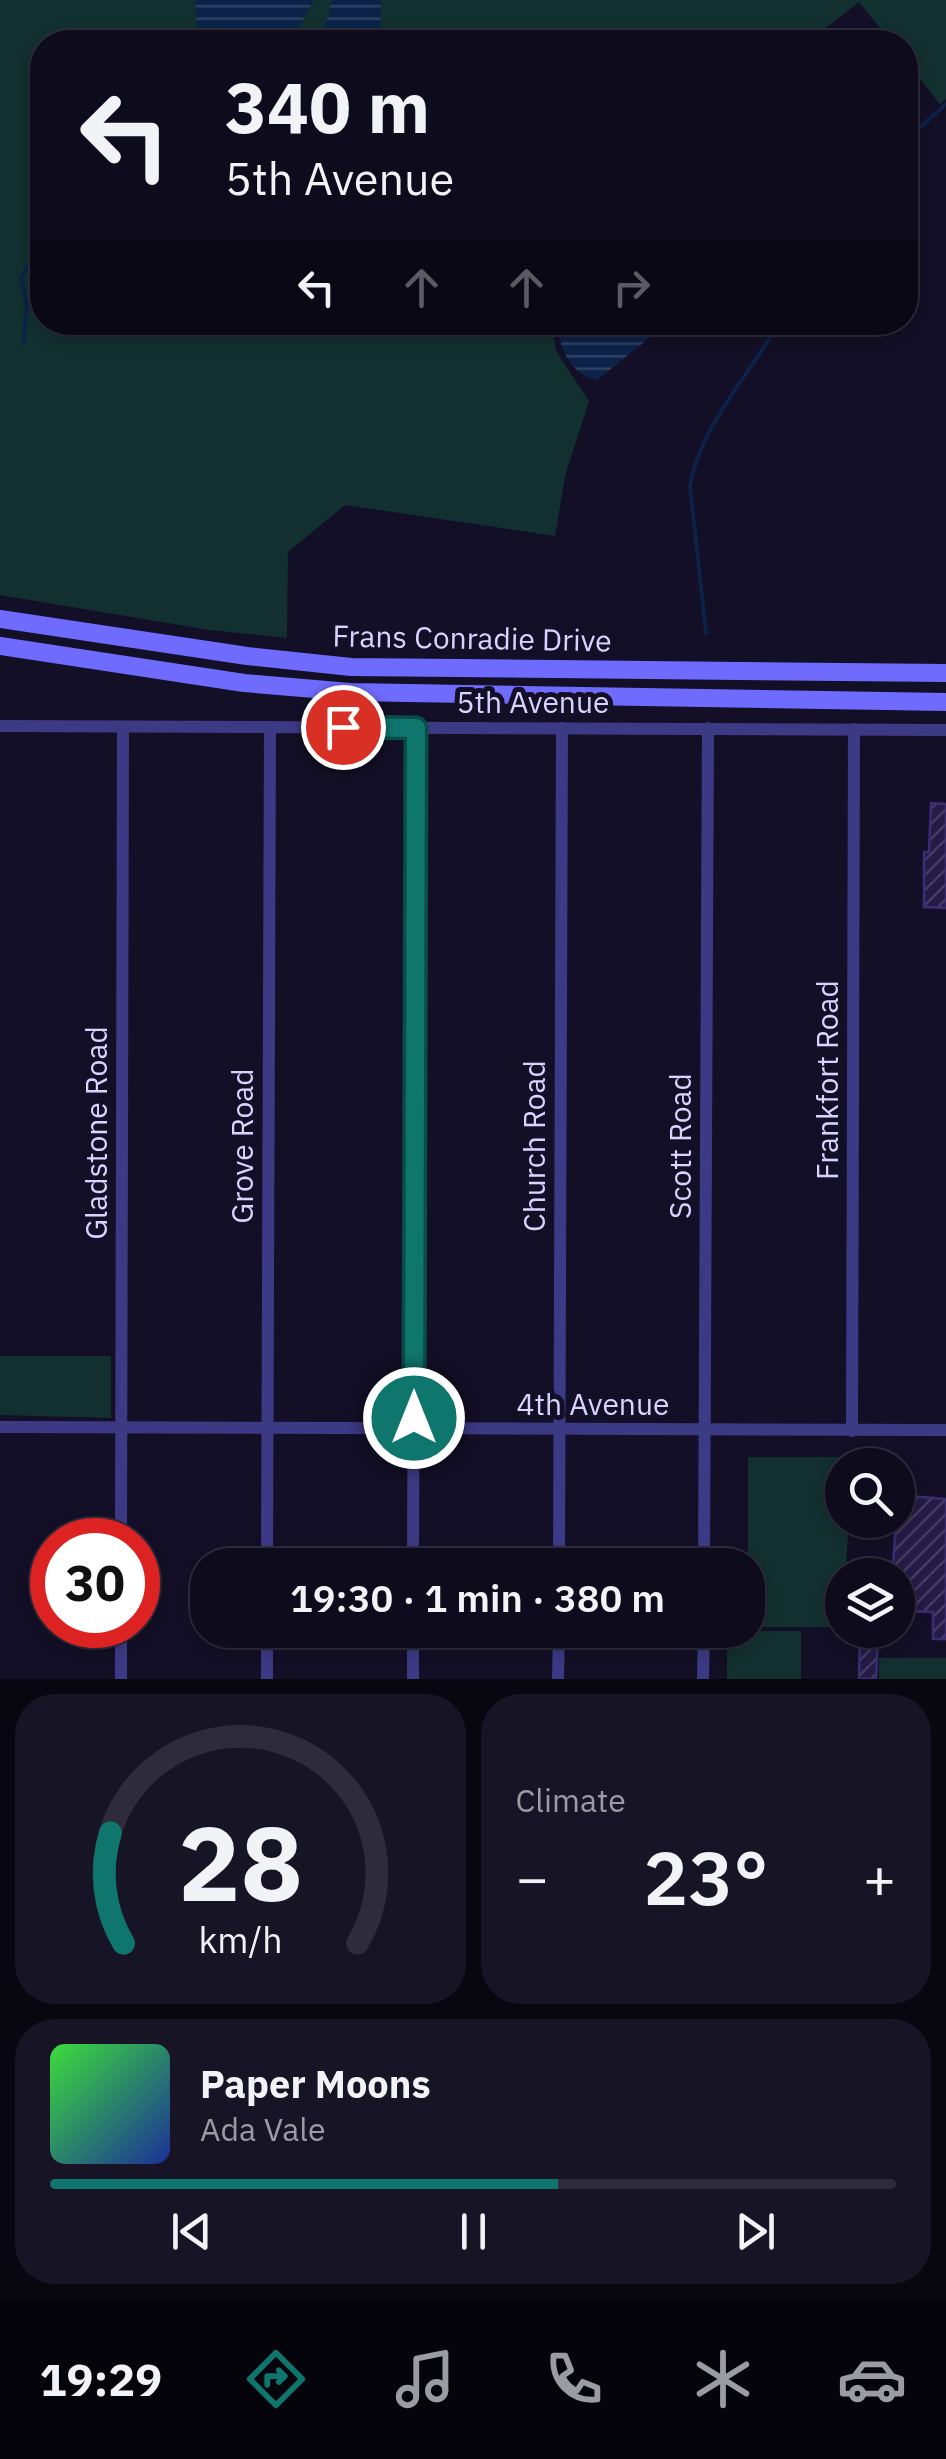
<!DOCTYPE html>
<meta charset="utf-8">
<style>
:root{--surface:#0e0b1c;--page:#171425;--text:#f1f3f6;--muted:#9b9ba3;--line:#2e2b3b;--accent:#0f766e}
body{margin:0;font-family:"IBM Plex Sans",sans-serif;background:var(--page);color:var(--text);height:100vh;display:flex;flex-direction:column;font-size:38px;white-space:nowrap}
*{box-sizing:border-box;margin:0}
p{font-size:32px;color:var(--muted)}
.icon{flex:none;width:55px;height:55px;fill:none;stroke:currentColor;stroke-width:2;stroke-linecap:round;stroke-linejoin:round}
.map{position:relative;height:1679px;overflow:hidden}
.details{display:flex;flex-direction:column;gap:15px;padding:15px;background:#08060f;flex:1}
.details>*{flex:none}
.top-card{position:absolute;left:30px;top:30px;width:888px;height:305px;border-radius:40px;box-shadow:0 5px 15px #0003,0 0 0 2px var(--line);background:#0e0b1c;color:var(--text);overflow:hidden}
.controls{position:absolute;left:825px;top:1448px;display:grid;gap:20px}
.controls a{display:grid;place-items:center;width:90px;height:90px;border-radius:50%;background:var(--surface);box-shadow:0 5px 15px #0003,0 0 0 2px var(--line);font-size:50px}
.speed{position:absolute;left:30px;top:1518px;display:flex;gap:20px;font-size:50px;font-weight:700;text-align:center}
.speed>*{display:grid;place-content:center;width:130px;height:130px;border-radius:50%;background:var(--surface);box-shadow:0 5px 15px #0003,0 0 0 2px var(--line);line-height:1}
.speed .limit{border:15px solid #d22;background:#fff;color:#111}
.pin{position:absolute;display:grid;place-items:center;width:85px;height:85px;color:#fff;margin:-42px;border:5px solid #fff;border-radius:50%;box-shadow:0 2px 10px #0007}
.me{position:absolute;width:110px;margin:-55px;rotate:0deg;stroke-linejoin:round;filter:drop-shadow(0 0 8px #0008)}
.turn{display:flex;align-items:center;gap:35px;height:210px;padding:0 30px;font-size:45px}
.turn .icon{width:130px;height:130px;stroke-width:2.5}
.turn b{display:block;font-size:70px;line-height:85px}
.lanes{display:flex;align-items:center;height:95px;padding:0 30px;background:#0003;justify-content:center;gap:50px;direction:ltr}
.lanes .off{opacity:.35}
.big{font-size:75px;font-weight:600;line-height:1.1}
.details .widget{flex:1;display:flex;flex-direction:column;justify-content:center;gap:15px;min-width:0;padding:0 35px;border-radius:40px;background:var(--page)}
.details .dial{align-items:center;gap:0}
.dial svg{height:260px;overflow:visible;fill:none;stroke:var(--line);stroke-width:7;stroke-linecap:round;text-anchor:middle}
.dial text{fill:var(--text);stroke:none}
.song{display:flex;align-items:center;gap:30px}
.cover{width:120px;height:120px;border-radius:15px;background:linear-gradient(135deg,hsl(120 70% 55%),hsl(230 70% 35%))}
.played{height:10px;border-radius:5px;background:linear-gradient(90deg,var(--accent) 60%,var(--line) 60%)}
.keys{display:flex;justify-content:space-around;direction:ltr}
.heat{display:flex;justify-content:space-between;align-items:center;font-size:55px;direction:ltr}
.details .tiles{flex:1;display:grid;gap:15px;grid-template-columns:1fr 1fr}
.widget:last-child{grid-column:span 2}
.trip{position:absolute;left:190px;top:1548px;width:575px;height:100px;border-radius:40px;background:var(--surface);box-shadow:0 5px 15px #0003,0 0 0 2px var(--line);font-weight:600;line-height:100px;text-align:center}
.dock{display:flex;height:160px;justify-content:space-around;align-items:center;background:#06040b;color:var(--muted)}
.dock .icon{width:70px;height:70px}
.dock .on{color:var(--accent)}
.dock b{font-size:45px;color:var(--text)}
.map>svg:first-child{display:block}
</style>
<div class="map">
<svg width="946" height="1679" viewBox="0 0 946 1679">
<defs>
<pattern id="water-rules" width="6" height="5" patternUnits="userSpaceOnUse" patternTransform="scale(2.5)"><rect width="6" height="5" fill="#0c2248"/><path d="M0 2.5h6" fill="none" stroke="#2f4163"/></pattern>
<pattern id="building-hatch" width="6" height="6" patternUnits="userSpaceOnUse" patternTransform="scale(2.5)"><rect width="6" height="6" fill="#241b47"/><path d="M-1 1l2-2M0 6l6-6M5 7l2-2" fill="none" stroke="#433b63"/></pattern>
</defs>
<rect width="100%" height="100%" fill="#130f26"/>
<g fill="#12302f">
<polygon points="0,0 946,0 946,99 940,104 905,60 905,42 891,42 859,2 808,42 42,42 42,322 552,323 556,351 589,401 565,476 555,536 345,505 288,552 287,638 210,630 0,595"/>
<polygon points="0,1356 111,1356 111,1418 0,1415"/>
<polygon points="748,1457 849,1457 849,1465 842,1465 842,1520 849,1520 842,1627 748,1627"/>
<rect x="727" y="1631" width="74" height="48"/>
<rect x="879" y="1658" width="67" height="21"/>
</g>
<g fill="url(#water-rules)">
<polygon points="195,0 314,0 301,24 298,42 199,42"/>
<polygon points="332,0 381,0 381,42 321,42"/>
<path d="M559,322H668V323L597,380C572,377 556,345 559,322Z"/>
</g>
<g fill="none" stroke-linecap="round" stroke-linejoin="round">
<g stroke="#0c2248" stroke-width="4">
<polyline points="905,141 946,104"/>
<polyline points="23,344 27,307 21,278 42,243"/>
<path d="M706,633L690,486C700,426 750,375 779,322"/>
</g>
</g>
<g fill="url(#building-hatch)" stroke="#3b2d73" stroke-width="2.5">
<polygon points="931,803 946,804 946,908 924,907 924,852 929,852"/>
<polygon points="898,1495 946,1499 946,1639 933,1639 933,1612 898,1611 898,1575 860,1575 860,1565 893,1565"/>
<polygon points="860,1630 878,1634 876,1679 859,1679"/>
</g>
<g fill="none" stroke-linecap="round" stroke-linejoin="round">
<g stroke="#3d3a85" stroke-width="12">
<polyline points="0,726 946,730"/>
<polyline points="0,1427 946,1430"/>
<polyline points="852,1431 854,729"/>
<polyline points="121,1540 123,727"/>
<polyline points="267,1565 270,727"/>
<polyline points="413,1565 416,728"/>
<polyline points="559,1565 562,728"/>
<polyline points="704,1565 708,728"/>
<polyline points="121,1679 121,1625"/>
<polyline points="267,1679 267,1630"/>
<polyline points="413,1679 413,1630"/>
<polyline points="558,1679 559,1630"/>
<polyline points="703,1679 704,1630"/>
</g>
<g stroke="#6f6bff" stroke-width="18">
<polyline points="0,619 247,656 351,667 946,673"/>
<polyline points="0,646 244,683 350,692 946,702"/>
</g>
</g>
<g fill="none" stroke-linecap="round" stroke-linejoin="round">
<defs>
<polyline id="route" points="343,727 416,728 414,1418"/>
</defs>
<use href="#route" stroke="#0a4d48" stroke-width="25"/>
<use href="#route" stroke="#0f766e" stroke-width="18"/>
</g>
<g text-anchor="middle" stroke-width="10" stroke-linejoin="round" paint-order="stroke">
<g font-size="30" fill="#d9d4ff" stroke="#130f26">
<text transform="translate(472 639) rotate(1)" y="10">Frans Conradie Drive</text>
<text x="533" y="713">5th Avenue</text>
<text transform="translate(828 1080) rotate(-90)" y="10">Frankfort Road</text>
<text transform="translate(97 1133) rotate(-90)" y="10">Gladstone Road</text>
<text transform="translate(243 1146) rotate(-90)" y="10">Grove Road</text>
<text transform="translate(535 1146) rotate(-90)" y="10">Church Road</text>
<text transform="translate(681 1146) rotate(-90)" y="10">Scott Road</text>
<text x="593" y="1415">4th Avenue</text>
</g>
</g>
</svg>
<div class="controls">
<a><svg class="icon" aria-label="search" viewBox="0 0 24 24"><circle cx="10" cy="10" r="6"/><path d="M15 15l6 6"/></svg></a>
<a><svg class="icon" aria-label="layers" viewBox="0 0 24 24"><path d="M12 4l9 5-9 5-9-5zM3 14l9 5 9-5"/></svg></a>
</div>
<div class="speed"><div class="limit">30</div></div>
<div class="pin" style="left:343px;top:727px;background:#d93025"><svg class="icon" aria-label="arrive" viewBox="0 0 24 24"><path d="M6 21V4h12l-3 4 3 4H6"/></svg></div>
<svg class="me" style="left:414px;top:1418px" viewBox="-20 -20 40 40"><circle r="17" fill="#0f766e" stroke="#fff" stroke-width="3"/><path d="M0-11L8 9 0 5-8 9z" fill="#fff"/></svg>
<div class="trip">19:30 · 1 min · 380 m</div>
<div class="top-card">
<div class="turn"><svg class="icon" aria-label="left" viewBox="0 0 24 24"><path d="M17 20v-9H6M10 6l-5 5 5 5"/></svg><div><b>340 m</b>5th Avenue</div></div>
<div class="lanes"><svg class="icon" aria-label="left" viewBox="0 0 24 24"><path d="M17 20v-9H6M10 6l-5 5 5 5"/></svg><svg class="icon off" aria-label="ahead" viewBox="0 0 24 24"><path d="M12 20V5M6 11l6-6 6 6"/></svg><svg class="icon off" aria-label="ahead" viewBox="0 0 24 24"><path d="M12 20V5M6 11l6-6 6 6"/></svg><svg class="icon off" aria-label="right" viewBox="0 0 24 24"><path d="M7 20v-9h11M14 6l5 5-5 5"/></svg></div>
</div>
</div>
<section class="details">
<div class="tiles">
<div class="widget dial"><svg viewBox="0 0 100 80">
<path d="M14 69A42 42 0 1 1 86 69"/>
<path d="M14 69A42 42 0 0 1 10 35" stroke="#0f766e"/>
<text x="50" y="56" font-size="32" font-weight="700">28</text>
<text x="50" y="72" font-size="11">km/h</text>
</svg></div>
<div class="widget"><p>Climate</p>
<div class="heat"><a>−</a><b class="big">23°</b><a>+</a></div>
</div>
<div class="widget">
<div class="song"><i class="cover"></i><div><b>Paper Moons</b><p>Ada Vale</p></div></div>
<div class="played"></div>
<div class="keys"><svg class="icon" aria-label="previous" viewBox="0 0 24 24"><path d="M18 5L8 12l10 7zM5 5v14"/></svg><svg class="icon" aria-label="pause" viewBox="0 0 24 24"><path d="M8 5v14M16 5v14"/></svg><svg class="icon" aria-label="next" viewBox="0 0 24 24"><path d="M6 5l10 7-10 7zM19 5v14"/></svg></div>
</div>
</div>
</section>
<nav class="dock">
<b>19:29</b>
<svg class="icon on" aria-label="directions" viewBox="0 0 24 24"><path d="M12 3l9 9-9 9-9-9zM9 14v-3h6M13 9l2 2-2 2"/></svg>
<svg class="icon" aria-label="music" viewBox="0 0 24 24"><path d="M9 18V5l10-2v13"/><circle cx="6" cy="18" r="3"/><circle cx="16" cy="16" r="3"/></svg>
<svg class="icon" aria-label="phone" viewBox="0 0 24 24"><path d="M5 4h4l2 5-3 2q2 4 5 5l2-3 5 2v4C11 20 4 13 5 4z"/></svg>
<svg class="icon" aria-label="climate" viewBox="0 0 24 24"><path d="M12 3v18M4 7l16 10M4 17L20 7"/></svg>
<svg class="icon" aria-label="car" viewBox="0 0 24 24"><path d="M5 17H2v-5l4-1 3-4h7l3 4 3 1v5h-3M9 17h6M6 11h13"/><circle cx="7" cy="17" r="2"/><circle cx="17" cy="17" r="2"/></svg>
</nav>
